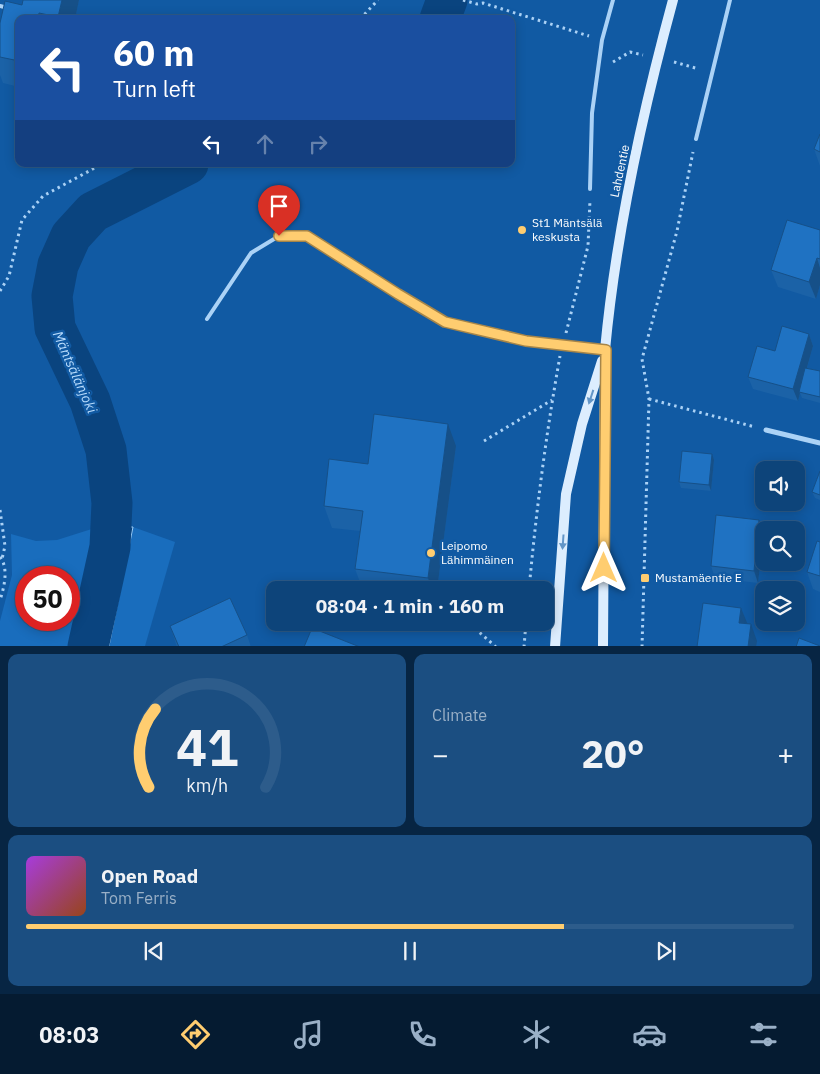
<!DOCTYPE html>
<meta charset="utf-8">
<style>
:root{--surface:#0d447a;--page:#1b4e81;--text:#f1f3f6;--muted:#9ab0c7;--line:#2d5c8b;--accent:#ffcd70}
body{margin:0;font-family:"IBM Plex Sans",sans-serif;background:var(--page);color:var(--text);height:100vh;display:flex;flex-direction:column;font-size:19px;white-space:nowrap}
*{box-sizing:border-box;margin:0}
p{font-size:16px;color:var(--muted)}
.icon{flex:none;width:28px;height:28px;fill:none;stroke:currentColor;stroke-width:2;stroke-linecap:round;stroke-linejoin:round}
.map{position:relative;height:646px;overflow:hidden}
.details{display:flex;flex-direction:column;gap:8px;padding:8px;background:#072543;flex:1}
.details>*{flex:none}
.banner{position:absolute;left:15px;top:15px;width:500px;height:152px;border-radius:10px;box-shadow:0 2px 12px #0003,0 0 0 1px var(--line);background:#1a4fa0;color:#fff;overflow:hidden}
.controls{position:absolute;left:755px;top:461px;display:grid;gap:10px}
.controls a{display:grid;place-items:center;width:50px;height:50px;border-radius:10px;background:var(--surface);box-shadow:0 2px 12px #0003,0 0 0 1px var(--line);font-size:25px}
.speed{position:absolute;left:15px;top:566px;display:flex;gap:10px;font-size:25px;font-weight:700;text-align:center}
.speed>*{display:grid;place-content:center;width:65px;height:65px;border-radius:50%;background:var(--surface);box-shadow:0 2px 12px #0003,0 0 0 1px var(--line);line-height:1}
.speed .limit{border:8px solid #d22;background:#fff;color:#111}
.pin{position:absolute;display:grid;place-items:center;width:42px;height:42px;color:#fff;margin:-51px -21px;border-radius:50% 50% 50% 0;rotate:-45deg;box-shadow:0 0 5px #0007}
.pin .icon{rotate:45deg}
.me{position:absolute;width:55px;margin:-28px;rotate:0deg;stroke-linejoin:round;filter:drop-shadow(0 0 4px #0008)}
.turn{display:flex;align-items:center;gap:18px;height:105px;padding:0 15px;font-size:22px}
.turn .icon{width:65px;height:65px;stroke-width:2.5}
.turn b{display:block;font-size:35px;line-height:42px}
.lanes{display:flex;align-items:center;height:48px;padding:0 15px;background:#0003;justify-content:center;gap:25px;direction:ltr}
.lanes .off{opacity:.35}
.big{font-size:38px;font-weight:700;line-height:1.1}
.details .widget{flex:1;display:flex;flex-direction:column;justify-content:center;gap:8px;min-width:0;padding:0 18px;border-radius:10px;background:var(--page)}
.details .dial{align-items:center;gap:0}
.dial svg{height:130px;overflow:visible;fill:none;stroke:var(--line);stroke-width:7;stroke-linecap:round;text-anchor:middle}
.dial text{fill:var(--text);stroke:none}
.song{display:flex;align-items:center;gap:15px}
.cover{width:60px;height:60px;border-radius:8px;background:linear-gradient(135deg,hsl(280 70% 55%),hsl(20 70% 35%))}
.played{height:5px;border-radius:2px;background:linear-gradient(90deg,var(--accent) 70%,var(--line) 70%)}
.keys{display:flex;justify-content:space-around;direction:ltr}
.heat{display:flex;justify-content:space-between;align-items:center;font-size:28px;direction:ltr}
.details .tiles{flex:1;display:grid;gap:8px;grid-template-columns:1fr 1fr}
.widget:last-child{grid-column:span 2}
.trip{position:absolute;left:266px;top:581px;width:288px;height:50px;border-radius:10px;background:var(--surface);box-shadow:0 2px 12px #0003,0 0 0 1px var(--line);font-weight:700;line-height:50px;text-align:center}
.tabs{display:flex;height:80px;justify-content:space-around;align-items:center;background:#051b31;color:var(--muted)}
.tabs .icon{width:35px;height:35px}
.tabs .selected{color:var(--accent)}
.tabs b{font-size:22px;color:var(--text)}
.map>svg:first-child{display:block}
</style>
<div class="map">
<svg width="820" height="647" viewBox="0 0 820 647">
<rect width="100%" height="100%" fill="#115aa3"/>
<g fill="#196dbd" fill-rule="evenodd">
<path d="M98,527L99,568L87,621L77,646L0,647V621L12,575L11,534L36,541L57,540ZM26,578H69V620H26Z"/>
<polygon points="133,527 175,542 145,646 109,646"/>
</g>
<polygon fill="#0a447f" stroke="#9dcef9" points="98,527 133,527 109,646 77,646 87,621 99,568"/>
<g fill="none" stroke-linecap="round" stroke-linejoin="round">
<g stroke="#0a447f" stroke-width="41">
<polyline points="440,19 447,0"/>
<polyline points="88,647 110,547 112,503 106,450 90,401 55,328 52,296 58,265 71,236 93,212 188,164"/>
</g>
<g stroke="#abd2f6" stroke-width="3" stroke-dasharray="2.5 4" stroke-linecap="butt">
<polyline points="463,0 477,4 483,3 589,36"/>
<polyline points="360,19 378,0"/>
<polyline points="613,62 630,52 643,55"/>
<polyline points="674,62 699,69"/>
<polyline points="0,291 9,276 22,220 43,196 102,164"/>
<polyline points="566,333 588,246 590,200"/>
<polyline points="649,399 755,427"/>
<polyline points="484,441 552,400"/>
<polyline points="0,510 5,546 2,559"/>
<path d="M0,557C9,568 4,588 0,600"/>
<path d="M529,590C536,512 546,434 560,356"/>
<polyline points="470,624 496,647"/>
<polyline points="524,647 526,622"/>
<polyline points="642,647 649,399 642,359 677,231 693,152"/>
</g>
<g stroke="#abd2f6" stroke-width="4">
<polyline points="0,6 8,8"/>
<polyline points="696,139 730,0"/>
<polyline points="590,189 592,113 602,40 613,0"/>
<polyline points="207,319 251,253 279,236 307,236 398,294 445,322 526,341 603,350"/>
</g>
<polyline stroke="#abd2f6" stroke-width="5" points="766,430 820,443"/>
<g stroke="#dcedfe" stroke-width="10">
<polyline points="555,647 566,494 582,424 602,361"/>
<path d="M603,647L605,350C616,232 642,114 673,0"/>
</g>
</g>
<g fill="#1b62a7">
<polygon points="79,0 75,19 19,19 19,87 3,83 0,75 0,23 22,5"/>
<polygon points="820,134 820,166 814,149"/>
<polygon points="820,230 820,285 816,299 778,287 771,270"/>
<polygon points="809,334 813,346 807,368 820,371 820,403 802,398 800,393 798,401 753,389 748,377 775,351"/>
<polygon points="456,446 437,590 363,590 355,569 360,531 332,528 324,506 368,464"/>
<polygon points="714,460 711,491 681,488 679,482"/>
<polygon points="820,471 820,500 815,498 812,492"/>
<polygon points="759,520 764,532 758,583 715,578 711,566"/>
<polygon points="820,542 820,592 813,589 807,572"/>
<polygon points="170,626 247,635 251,647 177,647"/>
</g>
<g fill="#165088">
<polygon points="62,0 79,0 75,19 58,19 58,17"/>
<polygon points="817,258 820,268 820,285 816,299 809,282"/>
<polygon points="809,334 813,346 800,392 799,392 800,393 798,401 793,389"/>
<polygon points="448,424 456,446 437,590 432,590 428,578"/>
<polygon points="712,454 714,460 711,491 709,485"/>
<polygon points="759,520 764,532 758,583 754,571"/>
<polygon points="741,608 748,625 739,623"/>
<polygon points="751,624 757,641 756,647 748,647"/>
</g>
<g fill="#1f72c2" stroke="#165088">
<polygon points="23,0 62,0 58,17 39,13 38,19 19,19 19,61 0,57 0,23 5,1 22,5"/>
<polygon points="820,134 820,152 814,149"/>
<polygon points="787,220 820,230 820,259 817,258 809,282 771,270"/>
<polygon points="782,326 809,334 793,389 748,377 757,346 775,351"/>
<polygon points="805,368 820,371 820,397 799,392"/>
<polygon points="374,414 448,424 428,578 355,569 363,511 324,506 329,459 368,464"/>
<polygon points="682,451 712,454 709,485 679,482"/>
<polygon points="820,471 820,495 812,492"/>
<polygon points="716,515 759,520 754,571 711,566"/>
<polygon points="817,541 820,542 820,576 807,572"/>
<polygon points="230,598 247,635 221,647 179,647 170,626"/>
<polygon points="703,603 741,608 739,623 751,624 748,647 697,647"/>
<polygon points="312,628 360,647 304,647"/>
<polygon points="799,638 820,646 820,647 796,647"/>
</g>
<defs><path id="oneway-solid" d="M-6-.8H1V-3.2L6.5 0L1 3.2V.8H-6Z" transform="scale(1.25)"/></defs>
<g fill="#6295c7">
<use href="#oneway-solid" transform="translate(591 397) rotate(108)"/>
<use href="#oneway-solid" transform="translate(563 542) rotate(94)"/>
</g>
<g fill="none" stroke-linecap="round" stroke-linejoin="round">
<defs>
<polyline id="route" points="279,236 307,236 398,294 445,322 526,341 606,350 604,568"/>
</defs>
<use href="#route" stroke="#a68549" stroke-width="12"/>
<use href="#route" stroke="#ffcd70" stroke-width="9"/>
</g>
<g fill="#ffcd70" stroke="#115aa3" stroke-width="2">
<circle cx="522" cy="230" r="5"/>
<circle cx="431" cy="553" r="5"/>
<rect x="640" y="573" width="10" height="10" rx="2.5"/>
</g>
<g text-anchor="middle" stroke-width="5" stroke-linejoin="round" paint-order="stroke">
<g font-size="12" fill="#fff" stroke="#115aa3">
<text transform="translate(620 171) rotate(-78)" y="4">Lahdentie</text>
</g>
<g font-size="12" fill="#fff" stroke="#115aa3" text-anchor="start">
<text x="532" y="227">St1 Mäntsälä<tspan x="532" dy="14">keskusta</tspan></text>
<text x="441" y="550">Leipomo<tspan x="441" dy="14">Lähimmäinen</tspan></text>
<text x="655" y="582">Mustamäentie E</text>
</g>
<g font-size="14" font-style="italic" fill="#b8dbfc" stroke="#115aa3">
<text transform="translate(75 372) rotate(66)" y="5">Mäntsälänjoki</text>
</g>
</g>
</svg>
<div class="controls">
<a><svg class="icon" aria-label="sound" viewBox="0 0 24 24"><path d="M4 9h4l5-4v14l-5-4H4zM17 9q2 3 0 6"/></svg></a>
<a><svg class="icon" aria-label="search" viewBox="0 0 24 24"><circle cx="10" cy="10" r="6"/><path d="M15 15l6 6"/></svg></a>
<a><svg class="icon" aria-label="layers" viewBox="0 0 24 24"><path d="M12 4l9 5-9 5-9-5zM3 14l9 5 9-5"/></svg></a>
</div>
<div class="speed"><div class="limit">50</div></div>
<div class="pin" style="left:279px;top:236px;background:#d93025"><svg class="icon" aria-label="arrive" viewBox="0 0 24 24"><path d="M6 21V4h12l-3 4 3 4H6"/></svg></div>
<svg class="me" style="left:604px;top:568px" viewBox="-20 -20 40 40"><path d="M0-17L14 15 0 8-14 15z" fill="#ffcd70" stroke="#fff" stroke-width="4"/></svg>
<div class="trip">08:04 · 1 min · 160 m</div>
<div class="banner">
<div class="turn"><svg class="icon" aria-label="left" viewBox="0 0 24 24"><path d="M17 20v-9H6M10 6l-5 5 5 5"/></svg><div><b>60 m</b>Turn left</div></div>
<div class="lanes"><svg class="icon" aria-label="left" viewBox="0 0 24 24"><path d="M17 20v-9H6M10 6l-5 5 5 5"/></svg><svg class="icon off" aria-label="ahead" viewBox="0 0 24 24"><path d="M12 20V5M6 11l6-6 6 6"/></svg><svg class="icon off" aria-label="right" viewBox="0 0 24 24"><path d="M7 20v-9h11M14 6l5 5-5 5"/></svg></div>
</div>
</div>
<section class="details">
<div class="tiles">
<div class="widget dial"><svg viewBox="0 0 100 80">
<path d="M14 69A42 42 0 1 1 86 69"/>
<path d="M14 69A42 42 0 0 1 18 21" stroke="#ffcd70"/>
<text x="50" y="56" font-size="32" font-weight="700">41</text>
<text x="50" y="72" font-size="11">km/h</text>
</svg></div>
<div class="widget"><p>Climate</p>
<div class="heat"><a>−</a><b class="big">20°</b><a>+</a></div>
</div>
<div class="widget">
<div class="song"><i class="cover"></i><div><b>Open Road</b><p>Tom Ferris</p></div></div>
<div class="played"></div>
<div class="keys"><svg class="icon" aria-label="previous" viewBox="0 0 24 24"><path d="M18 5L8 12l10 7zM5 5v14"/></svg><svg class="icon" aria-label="pause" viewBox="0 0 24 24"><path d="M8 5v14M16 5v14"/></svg><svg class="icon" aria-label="next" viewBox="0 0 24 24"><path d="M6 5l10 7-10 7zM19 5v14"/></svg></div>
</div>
</div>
</section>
<nav class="tabs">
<b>08:03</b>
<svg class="icon selected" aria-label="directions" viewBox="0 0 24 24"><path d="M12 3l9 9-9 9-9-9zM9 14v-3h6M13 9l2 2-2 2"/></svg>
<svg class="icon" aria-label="music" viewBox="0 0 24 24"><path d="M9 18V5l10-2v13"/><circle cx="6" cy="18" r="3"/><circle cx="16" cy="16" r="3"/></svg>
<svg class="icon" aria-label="phone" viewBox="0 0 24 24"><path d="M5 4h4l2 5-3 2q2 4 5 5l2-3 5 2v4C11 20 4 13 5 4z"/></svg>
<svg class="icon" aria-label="climate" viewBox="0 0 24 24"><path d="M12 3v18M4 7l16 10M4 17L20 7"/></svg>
<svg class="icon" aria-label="car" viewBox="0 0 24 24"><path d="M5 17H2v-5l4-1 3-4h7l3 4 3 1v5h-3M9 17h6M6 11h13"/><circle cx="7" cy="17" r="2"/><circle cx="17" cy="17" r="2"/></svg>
<svg class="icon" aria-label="filters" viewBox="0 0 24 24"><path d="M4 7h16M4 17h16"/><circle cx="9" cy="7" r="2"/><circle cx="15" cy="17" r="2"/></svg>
</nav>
